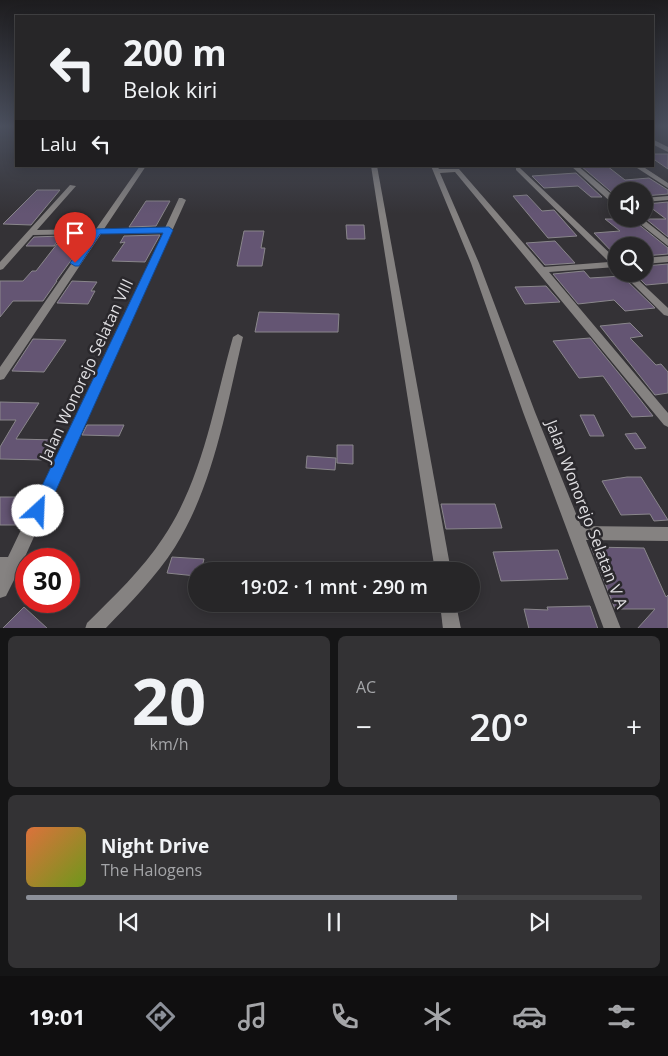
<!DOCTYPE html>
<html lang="id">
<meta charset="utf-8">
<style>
:root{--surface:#272628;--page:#333234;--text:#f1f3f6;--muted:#a4a5a8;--line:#434345;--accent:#8c9099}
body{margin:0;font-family:"Open Sans",sans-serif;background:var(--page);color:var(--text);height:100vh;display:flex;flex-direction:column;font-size:19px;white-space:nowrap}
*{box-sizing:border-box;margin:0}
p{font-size:16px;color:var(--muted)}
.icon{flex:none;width:28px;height:28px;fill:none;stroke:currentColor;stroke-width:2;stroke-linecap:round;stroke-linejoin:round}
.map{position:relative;height:628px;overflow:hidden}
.details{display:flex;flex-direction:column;gap:8px;padding:8px;background:#151516;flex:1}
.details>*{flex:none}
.hud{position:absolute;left:15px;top:15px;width:639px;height:152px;border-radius:0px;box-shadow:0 2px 12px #0003,0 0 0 1px var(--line);background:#272628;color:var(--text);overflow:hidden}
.buttons{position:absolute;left:608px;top:182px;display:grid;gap:10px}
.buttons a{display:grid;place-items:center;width:45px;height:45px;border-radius:50%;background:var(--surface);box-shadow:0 2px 12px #0003,0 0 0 1px var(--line);font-size:25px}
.speed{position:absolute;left:15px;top:548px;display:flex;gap:10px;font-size:25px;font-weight:700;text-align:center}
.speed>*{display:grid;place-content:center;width:65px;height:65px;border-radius:50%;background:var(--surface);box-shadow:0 2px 12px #0003,0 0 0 1px var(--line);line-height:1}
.speed .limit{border:8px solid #d22;background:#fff;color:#111}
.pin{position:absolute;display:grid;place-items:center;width:42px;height:42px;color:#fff;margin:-51px -21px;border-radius:50% 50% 50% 0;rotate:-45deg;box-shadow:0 0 5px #0007}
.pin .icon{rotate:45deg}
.me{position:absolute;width:55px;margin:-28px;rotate:25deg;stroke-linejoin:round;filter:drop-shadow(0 0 4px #0008)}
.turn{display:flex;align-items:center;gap:18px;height:105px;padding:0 25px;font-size:22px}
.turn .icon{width:65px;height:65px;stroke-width:2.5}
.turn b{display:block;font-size:35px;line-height:42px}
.then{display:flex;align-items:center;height:48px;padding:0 25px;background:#0003;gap:10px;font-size:19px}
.big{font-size:38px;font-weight:600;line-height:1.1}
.details .widget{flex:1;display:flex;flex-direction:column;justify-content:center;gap:8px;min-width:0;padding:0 18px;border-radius:8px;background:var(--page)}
.details .dial{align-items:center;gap:0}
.dial b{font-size:65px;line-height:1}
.song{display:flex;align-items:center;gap:15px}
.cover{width:60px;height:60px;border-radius:8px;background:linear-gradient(135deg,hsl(20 70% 55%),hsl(80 70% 35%))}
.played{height:5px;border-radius:2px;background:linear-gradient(90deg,var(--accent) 70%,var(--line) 70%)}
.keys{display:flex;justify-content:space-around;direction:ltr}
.heat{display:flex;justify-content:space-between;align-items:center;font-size:28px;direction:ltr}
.details .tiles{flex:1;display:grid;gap:8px;grid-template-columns:1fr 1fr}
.widget:last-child{grid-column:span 2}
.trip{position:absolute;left:188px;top:562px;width:292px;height:50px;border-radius:25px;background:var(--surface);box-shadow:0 2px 12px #0003,0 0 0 1px var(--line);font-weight:600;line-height:50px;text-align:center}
.menu{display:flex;height:80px;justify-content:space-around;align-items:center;background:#100f10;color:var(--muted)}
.menu .icon{width:35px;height:35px}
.menu .on{color:var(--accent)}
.menu b{font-size:22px;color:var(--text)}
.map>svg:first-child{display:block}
</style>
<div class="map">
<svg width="668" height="629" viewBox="0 0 668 629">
<rect width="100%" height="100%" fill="#343236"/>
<g fill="#645573" stroke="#89868b">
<polygon points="652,154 668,154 668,169 652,158"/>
<polygon points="581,166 607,166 625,180 649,178 668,190 668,194 644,196 644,191 622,191 616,187 616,196"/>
<polygon points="576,173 602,197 591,197 578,186 544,188 532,176"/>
<polygon points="37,190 60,190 31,225 3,224"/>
<polygon points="527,195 542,211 554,210 577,236 548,238 513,196"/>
<polygon points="146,201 170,201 156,226 129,227"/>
<polygon points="668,202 668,237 646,219 666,219 646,204"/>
<polygon points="605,219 632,219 668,248 668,254 644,256 644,246 616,246 616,256 594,233 620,231"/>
<polygon points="346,225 364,225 365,239 347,239"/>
<polygon points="244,231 264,231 261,248 265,248 262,266 237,266"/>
<polygon points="160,235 145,262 112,261 125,242 120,243 124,236"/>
<polygon points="61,236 54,246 26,246 34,237"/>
<polygon points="555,241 575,263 545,265 526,243"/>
<polygon points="57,244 83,244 56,281 57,281 43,301 13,301 0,317 0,281 23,281 32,271 36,271"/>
<polygon points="668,264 668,283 646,285 635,274 644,274 644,266"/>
<polygon points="584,271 590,278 622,276 655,308 625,311 614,300 578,304 553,274"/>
<polygon points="72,281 97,282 91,291 95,291 88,304 57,303"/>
<polygon points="546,286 560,302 525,304 515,287"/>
<polygon points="259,312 339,314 338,332 255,332"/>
<polygon points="630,323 643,336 630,338 656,365 661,364 668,372 668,393 655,395 600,326"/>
<polygon points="590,338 639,398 653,416 632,417 603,376 579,378 553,341"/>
<polygon points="33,339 66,340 44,372 12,371"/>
<polygon points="0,402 39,403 16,439 57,440 46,460 0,459 0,447 16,420 0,420"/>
<polygon points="580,415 594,415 604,436 590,436"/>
<polygon points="87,425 124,425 119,436 82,435"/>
<polygon points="636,433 646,448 635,449 625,434"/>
<polygon points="337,445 353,445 353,464 337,463"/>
<polygon points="307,456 336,458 335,470 306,468"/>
<polygon points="627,477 641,477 668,520 654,521 650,514 621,515 602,481"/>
<polygon points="0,497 34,497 20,525 0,525"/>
<polygon points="441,504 495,504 502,528 446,529"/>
<polygon points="591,547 644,548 666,597 668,595 668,629 637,629 655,609 615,609"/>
<polygon points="558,550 568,579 501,581 493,552"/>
<polygon points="172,557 204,559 201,571 196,571 196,576 167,573"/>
<polygon points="590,606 598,629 529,629 524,609 548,610 547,607"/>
<polygon points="24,607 48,629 2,629"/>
</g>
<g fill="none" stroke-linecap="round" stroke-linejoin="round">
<g fill="#858281" fill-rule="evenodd">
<polygon points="652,139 668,147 668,152 652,144"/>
<polygon points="140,166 146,166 104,229 165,228 179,198 182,198 186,200 19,570 6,596 0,598 0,557 8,557 163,233 101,234 4,379 0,380 0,367 92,234 33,235 3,269 0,270 0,262 70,185 76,186 37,230 96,229"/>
<polygon points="371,166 377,166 451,571 435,571"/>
<polygon points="431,166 437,166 439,169 459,169 544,267 609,262 516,170 516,168 520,168 616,259 616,267 549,272 668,413 668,427 664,425 455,172 440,173 479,263 535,412 581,526 668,527 668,541 586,540 621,629 604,629 523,412 471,263"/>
<polygon points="571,166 578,166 616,198 616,204 613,204"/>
<polygon points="634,166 642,166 668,183 668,188"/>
<polygon points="668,196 668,200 644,202 644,198"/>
<polygon points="634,219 643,219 668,239 668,246"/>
<polygon points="668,256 668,262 644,264 644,258"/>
<polygon points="623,274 632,274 668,308 668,316 664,315"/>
<path d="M238,334L243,337C226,408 214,484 175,547C156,577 130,603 105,629H85L87,623C114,596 142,570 163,538C203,479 214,404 233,337Z"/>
<polygon points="440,604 456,604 461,629 443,629"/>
</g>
</g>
<linearGradient id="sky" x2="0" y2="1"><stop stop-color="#1d1c1e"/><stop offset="0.59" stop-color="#4a4f5d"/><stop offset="1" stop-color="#4a4f5d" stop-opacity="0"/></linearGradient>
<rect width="668" height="214" fill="url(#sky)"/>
<polygon fill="#1a73e8" stroke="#114b97" points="169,227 173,230 44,517 38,519 33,517 30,511 163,233 100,234 79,266 75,266 70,263 94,229"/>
<g text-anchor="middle" stroke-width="5" stroke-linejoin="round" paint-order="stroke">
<g font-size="16" fill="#dfdee1" stroke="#2a282c">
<text transform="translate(86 370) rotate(-65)" y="6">Jalan Wonorejo Selatan VIII</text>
<text transform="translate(587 514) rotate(69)" y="6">Jalan Wonorejo Selatan V A</text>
</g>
</g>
</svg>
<div class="buttons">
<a><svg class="icon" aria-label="sound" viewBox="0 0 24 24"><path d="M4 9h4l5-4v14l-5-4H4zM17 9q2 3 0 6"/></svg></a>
<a><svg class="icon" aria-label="search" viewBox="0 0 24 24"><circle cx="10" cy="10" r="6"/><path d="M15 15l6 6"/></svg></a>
</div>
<div class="speed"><div class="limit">30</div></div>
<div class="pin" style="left:75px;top:263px;background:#d93025"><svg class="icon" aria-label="arrive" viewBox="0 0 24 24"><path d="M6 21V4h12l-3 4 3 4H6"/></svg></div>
<svg class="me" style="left:38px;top:511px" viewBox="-20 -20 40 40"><circle r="19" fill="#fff"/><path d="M0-13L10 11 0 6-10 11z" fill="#1a73e8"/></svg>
<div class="trip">19:02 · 1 mnt · 290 m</div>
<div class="hud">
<div class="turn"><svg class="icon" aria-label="left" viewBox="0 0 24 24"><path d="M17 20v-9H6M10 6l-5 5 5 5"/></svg><div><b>200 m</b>Belok kiri</div></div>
<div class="then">Lalu<svg class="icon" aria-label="left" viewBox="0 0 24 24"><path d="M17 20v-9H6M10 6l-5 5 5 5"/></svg></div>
</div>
</div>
<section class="details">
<div class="tiles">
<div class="widget dial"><b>20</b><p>km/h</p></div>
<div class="widget"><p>AC</p>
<div class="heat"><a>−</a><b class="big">20°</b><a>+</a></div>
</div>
<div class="widget">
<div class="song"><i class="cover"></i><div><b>Night Drive</b><p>The Halogens</p></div></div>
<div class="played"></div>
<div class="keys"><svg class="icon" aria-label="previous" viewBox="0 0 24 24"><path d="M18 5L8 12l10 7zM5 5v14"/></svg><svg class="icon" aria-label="pause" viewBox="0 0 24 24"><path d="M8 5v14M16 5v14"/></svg><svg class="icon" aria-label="next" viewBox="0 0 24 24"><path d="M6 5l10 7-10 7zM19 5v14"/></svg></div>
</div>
</div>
</section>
<nav class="menu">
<b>19:01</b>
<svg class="icon on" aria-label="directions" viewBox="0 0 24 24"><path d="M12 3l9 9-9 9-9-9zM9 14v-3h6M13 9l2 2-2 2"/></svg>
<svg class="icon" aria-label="music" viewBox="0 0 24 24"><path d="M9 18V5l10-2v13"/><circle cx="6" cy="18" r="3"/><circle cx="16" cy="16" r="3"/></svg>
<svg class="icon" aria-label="phone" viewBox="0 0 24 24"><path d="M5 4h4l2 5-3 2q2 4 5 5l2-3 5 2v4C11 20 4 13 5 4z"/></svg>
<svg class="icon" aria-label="climate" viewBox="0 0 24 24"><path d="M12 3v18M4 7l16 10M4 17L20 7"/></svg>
<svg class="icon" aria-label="car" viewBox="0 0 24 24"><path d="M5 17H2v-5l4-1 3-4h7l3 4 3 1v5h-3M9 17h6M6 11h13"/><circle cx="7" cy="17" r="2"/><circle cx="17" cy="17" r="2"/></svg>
<svg class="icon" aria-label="filters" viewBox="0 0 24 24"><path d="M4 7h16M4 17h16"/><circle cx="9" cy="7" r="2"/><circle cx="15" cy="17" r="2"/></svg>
</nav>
